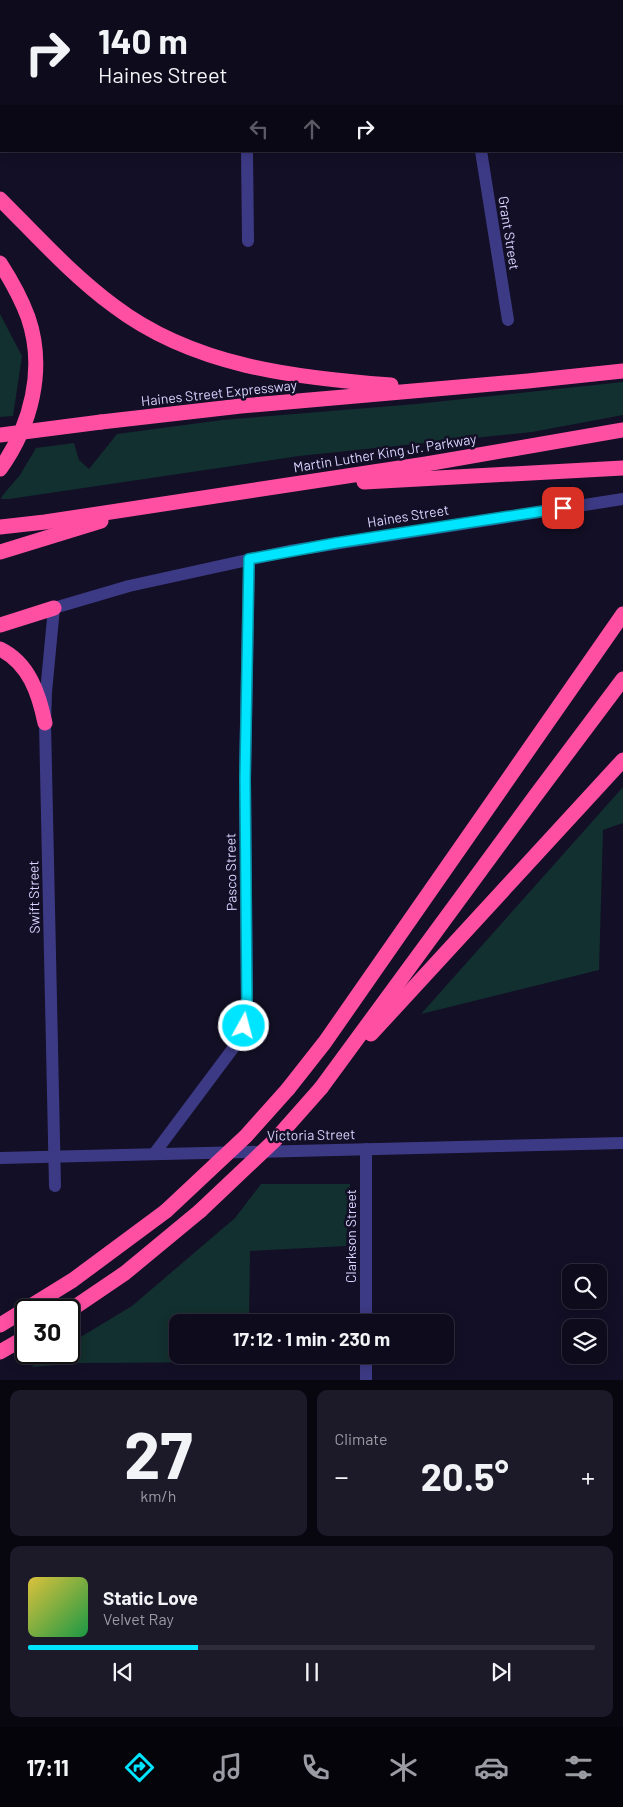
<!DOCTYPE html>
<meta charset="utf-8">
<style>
:root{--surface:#0e0b1c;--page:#1c1929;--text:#f1f3f6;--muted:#9b9ba3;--line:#2e2b3b;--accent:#00e5ff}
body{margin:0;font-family:Barlow,sans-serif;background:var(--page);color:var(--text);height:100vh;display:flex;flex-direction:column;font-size:19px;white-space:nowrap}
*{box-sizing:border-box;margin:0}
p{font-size:16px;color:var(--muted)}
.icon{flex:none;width:28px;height:28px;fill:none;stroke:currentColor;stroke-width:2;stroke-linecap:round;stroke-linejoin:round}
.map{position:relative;height:1380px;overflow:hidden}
.drawer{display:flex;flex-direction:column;gap:10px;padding:10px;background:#08060f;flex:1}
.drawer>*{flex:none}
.banner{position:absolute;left:0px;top:0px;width:624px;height:152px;box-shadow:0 2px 12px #0003,0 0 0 1px var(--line);background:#0e0b1c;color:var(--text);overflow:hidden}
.tools{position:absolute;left:562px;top:1264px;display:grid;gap:10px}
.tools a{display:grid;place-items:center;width:45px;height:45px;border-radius:10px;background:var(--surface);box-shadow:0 2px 12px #0003,0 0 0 1px var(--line);font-size:25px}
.speed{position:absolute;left:15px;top:1299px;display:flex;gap:10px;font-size:25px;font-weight:700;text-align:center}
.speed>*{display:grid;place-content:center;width:65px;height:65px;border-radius:50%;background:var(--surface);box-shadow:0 2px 12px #0003,0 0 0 1px var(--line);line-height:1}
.speed .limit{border:2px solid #111;border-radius:8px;background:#fff;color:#111}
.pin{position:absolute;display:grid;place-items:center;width:42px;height:42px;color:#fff;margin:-21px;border-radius:10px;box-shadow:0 2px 8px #0006}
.me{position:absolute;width:55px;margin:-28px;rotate:7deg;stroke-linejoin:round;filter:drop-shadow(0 0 4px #0008)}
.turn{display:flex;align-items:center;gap:18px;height:105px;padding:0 15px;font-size:22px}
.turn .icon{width:65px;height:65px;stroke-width:2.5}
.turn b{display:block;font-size:35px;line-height:42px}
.lanes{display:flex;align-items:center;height:48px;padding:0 15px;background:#0003;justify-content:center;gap:25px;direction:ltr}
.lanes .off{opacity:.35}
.big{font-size:38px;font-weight:700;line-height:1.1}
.drawer .card{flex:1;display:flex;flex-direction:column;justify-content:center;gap:8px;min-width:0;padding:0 18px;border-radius:10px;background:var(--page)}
.drawer .dial{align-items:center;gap:0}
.dial b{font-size:65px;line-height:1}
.song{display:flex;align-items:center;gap:15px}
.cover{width:60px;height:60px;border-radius:8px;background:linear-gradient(135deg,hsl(50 70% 55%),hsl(140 70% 35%))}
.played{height:5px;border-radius:2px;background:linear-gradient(90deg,var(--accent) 30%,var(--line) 30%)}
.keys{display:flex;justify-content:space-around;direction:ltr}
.heat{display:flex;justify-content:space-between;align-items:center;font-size:28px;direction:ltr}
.drawer .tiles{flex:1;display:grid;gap:10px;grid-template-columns:1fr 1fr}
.card:last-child{grid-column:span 2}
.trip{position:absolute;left:169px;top:1314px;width:285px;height:50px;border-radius:10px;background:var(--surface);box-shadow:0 2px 12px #0003,0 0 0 1px var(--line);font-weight:700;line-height:50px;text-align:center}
.menu{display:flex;height:80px;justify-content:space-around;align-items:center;background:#06040b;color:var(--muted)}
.menu .icon{width:35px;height:35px}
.menu .selected{color:var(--accent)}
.menu b{font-size:22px;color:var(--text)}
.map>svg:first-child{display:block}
</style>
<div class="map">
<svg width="623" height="1380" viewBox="0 0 623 1380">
<rect width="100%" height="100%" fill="#130f26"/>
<g fill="#12302f">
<polygon points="0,314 22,356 13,416 0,417"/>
<polygon points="623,382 623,415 532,432 299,456 9,499 1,499 2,496 20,475 36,448 74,443 79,460 89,469 117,434 222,420 416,404"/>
<polygon points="623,787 623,823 603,830 599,970 421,1014"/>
<polygon points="261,1184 350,1184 346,1246 250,1251 249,1322 178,1322 178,1355 248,1355 248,1362 81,1363 31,1367 55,1353 69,1352 69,1344 132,1306 235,1218"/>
</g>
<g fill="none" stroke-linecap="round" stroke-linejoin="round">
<g stroke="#3d3a85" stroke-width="12">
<polyline points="457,0 457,1"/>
<polyline points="134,1 134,0"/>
<polyline points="622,7 623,7"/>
<polyline points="247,151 248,241"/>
<polyline points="481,151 508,320"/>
<polyline points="54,608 46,692 45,723 55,1186"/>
<polyline points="154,1154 237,1043 244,1026 247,1008 245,779 249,559"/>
<polyline points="0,1158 623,1143"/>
<polyline points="366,1322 366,1149"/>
<polyline points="366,1380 366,1355"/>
</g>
<polyline stroke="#3d3a85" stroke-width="12" points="54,608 129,586 289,551 623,499"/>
<g stroke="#ff4fa3" stroke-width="15">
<path d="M0,199C37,236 72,275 114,306C193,366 295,378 391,385"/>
<path d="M0,263C11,280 21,298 28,317C46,369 31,426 0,469"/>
<polyline points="101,422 241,406 528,381 623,371"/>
<polyline points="364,482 623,468"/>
<polyline points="0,527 45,522 426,464 623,430"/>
<polyline points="0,552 101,521"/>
<polyline points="0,625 54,608"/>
<path d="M0,649C29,663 39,694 45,723"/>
<polyline points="371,1034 623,760"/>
<polyline points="321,1088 536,795 623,679"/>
<polyline points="288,1089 325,1042 623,614"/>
<polyline points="69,1311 125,1273 200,1211"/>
<polyline points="0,1325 73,1280 166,1211"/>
<polyline points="0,1352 26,1337"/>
</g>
<g stroke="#ff4fa3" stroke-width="15">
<polyline points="0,435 101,422"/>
<polyline points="166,1211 246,1136 288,1089"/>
<polyline points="200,1211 275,1140 321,1088"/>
</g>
</g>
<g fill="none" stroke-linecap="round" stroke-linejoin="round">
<defs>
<polyline id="route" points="244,1026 247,1008 245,779 249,559 336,543 563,508"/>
</defs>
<use href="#route" stroke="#0095a6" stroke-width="12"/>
<use href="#route" stroke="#00e5ff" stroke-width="9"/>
</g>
<g text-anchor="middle" stroke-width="5" stroke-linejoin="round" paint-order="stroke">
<g font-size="14" fill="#d9d4ff" stroke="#130f26">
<text transform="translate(509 233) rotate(81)" y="5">Grant Street</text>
<text transform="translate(219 393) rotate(-6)" y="5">Haines Street Expressway</text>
<text transform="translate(385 453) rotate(-9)" y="5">Martin Luther King Jr. Parkway</text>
<text transform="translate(408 516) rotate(-9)" y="5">Haines Street</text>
<text transform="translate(231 872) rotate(-91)" y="5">Pasco Street</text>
<text transform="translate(34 897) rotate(-91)" y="5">Swift Street</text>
<text transform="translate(311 1135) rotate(-1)" y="5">Victoria Street</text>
<text transform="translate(351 1236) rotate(-90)" y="5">Clarkson Street</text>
</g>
</g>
</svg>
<div class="tools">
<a><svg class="icon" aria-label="search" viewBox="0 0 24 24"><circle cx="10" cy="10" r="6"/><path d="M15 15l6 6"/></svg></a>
<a><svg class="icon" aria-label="layers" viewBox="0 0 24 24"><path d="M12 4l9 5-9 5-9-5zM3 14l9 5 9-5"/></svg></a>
</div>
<div class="speed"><div class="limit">30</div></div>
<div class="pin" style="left:563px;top:508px;background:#d93025"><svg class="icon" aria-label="arrive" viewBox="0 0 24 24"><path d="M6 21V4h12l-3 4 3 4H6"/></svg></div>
<svg class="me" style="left:244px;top:1026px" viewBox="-20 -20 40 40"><circle r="17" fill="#00e5ff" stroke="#fff" stroke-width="3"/><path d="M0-11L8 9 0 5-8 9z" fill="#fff"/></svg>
<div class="trip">17:12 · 1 min · 230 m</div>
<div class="banner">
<div class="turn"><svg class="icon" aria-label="right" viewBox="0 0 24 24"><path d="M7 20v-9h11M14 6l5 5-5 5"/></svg><div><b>140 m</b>Haines Street</div></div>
<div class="lanes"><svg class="icon off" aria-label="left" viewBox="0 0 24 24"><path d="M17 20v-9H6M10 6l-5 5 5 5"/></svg><svg class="icon off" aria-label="ahead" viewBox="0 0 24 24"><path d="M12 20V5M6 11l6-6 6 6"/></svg><svg class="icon" aria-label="right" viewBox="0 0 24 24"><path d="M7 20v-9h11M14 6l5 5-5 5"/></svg></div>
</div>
</div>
<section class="drawer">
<div class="tiles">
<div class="card dial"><b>27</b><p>km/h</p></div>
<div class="card"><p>Climate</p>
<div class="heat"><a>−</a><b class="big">20.5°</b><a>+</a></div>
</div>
<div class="card">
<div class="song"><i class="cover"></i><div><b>Static Love</b><p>Velvet Ray</p></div></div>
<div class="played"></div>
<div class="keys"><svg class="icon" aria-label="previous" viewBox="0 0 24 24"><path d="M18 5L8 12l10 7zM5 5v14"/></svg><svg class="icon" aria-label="pause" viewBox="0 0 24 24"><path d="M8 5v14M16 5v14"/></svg><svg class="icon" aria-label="next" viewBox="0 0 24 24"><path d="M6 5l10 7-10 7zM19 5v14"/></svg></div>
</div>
</div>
</section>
<nav class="menu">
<b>17:11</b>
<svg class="icon selected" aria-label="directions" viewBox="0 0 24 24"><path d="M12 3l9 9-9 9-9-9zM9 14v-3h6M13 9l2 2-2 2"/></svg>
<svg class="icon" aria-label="music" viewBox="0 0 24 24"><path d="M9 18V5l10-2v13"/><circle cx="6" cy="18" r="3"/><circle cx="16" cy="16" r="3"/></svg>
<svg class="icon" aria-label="phone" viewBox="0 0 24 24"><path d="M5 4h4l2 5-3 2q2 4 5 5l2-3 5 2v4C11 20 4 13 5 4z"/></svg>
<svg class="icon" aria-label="climate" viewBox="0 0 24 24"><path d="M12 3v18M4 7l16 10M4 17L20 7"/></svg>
<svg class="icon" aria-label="car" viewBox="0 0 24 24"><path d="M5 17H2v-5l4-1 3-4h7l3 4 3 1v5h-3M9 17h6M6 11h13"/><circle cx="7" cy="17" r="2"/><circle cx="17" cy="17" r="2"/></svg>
<svg class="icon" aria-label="filters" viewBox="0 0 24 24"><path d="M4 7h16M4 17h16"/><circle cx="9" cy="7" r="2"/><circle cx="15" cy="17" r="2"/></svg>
</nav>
